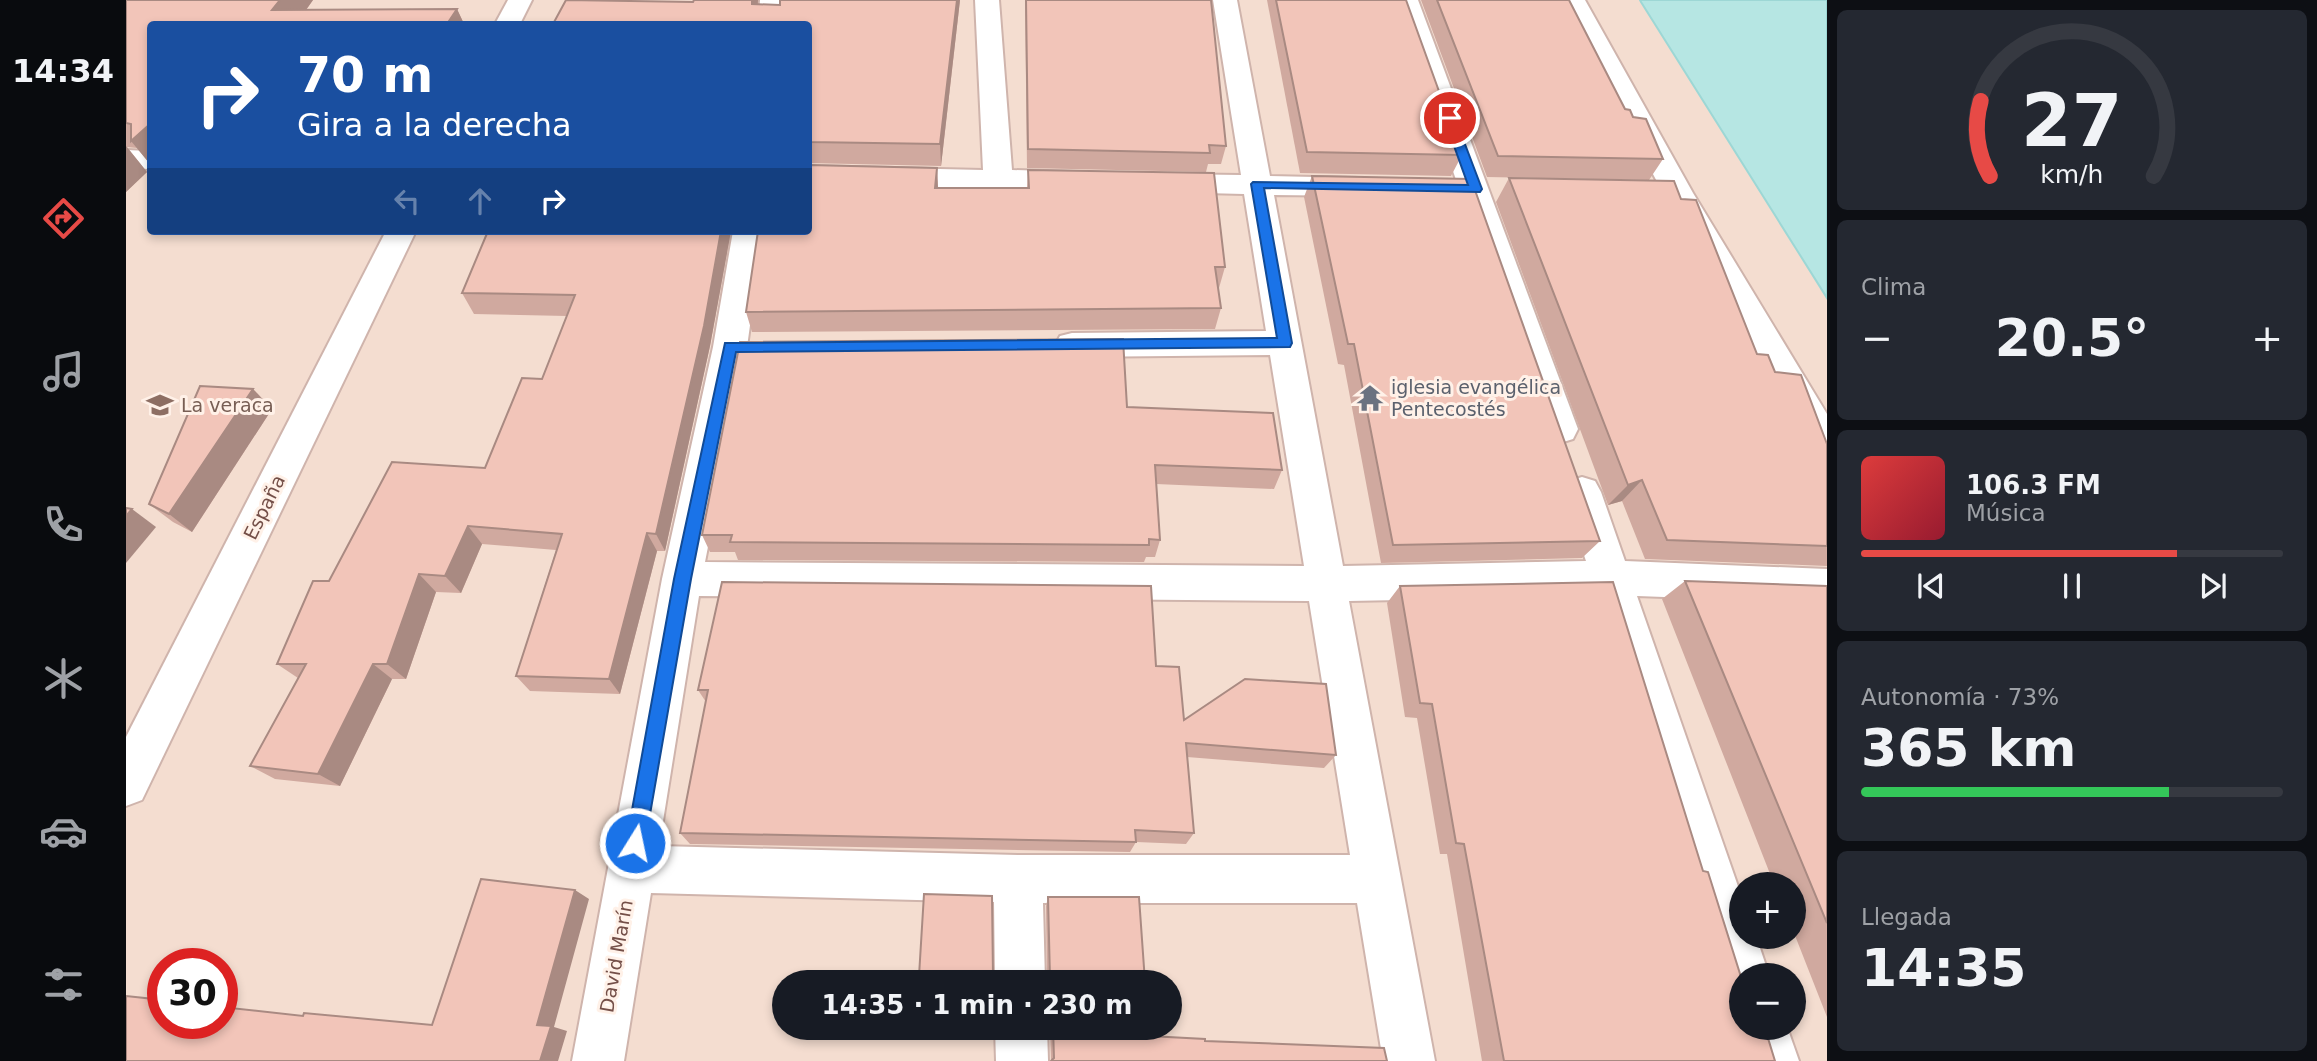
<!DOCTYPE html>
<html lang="es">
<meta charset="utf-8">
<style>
:root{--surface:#171b24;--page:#242831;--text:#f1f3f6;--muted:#9ea1a6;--line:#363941;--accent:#e74a46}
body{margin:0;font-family:"DejaVu Sans",sans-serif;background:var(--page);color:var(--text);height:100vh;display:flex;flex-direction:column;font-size:26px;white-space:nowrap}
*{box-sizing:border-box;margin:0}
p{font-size:23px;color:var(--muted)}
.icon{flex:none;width:38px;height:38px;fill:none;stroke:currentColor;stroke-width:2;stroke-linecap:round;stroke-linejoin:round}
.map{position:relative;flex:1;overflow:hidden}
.sheet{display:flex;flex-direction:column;gap:10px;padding:10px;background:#0d0f14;width:490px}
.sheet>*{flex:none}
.banner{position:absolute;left:21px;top:21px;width:665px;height:214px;border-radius:7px;box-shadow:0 4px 10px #0003;background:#1a4fa0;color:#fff;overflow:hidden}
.fabs{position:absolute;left:1603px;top:872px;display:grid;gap:14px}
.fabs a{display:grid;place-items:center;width:77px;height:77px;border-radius:50%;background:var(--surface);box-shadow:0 4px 10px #0003;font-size:35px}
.speed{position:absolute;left:21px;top:948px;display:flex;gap:14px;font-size:35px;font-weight:700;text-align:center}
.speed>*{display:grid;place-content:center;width:91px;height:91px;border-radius:50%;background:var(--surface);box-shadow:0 4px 10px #0003;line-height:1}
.speed .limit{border:10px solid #d22;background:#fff;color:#111}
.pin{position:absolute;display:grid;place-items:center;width:60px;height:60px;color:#fff;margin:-30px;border:4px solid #fff;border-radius:50%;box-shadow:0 2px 7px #0007}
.me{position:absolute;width:77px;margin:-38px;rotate:10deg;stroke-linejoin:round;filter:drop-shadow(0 0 5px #0008)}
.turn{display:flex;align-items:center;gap:24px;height:147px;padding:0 35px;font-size:32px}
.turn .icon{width:91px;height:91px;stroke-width:2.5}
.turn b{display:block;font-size:49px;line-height:60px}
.lanes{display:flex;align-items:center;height:66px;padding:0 35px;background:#0003;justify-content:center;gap:35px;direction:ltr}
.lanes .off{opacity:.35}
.big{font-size:52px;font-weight:700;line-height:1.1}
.sheet .tile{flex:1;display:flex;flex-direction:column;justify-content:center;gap:10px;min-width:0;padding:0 24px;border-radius:10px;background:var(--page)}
.sheet .dial{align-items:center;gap:0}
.dial svg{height:182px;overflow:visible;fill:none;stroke:var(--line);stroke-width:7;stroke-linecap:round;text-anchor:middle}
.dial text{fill:var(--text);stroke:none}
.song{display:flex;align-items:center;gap:21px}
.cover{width:84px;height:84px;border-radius:10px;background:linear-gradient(135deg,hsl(0 70% 55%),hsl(350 70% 35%))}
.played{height:7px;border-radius:4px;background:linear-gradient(90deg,var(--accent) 75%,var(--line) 75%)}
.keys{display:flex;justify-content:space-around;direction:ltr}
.heat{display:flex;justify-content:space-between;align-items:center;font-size:38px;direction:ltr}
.charge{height:10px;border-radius:5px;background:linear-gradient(90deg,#34c759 73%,var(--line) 0)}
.trip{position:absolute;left:646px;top:970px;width:410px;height:70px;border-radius:35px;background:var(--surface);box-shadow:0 4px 10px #0003;font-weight:700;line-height:70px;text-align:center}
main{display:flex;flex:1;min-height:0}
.dock{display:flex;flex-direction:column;width:126px;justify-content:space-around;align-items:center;background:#090b0e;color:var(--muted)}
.dock .icon{width:49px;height:49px}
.dock .selected{color:var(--accent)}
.dock b{font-size:32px;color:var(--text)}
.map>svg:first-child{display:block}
</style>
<main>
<nav class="dock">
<b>14:34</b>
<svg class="icon selected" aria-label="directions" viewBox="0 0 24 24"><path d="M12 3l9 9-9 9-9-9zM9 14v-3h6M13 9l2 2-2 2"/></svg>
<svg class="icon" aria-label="music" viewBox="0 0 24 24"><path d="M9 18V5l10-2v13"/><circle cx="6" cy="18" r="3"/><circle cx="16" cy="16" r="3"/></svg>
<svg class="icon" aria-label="phone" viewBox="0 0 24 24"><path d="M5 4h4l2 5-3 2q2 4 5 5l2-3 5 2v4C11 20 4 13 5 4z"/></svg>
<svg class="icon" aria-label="climate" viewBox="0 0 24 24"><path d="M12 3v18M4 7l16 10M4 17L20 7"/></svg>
<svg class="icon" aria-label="car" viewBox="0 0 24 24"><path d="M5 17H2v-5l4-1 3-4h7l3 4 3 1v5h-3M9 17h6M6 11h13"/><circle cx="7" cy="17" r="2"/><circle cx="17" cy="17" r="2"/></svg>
<svg class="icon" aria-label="filters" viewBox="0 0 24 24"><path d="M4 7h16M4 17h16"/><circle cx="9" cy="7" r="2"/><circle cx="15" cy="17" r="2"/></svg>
</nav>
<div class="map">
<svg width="1701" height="1061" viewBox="0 0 1701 1061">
<rect width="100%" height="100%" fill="#fcede2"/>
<path fill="#f4ddd0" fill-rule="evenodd" d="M0,0H1514L1701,298V1061H0ZM24,24H682V231H24ZM1615,884H1668V936H1615ZM37,964H96V1024H37ZM1615,975H1668V1027H1615ZM658,982H1043V1027H658Z"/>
<polygon fill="#b6e6e3" stroke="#9dd7d5" stroke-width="2" points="1514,0 1701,0 1701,298 1515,2"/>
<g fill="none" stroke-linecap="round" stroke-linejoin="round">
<defs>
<g id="minor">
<polygon points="382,0 406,0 394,24 369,24"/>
<polygon points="634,0 658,0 656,24 632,24"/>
<polygon points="849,0 873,0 886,170 953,172 963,174 968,181 963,188 953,190 682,184 682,166 857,170"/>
<path d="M1087,0H1111L1144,176L1233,178L1243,180L1248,187L1243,194L1233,196L1148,195L1217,566L1460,561L1437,492L1443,481L1456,477L1469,481L1475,492L1499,561L1701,569V603L1511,596L1615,895V936H1630L1643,975H1615V999L1600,993L1471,596L1223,601L1309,1061H1257L1231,903H917L919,982H869L868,902L525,893L498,1061H446L536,579L587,347L607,231H637L621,347L579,562L1178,566L1144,355L946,357L934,354L929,345L934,336L946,333L1140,331L1118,194L1038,192L1028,190L1023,183L1028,176L1038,174L1115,175ZM573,596L1183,601L1224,855H892L533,846Z"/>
<polygon points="1268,0 1292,0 1452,429 1447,439 1434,443 1421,439 1416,429"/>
<polygon points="1435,0 1459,0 1567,193 1701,414 1701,459 1688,455 1537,193"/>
<polygon points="0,150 24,151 24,169 0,168"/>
<polygon points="260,231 290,231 16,800 0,806 0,737"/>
<polygon points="1615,1012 1615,1027 1661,1027 1673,1061 1621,1061 1609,1027"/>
<polygon points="869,1027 921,1027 922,1061 870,1061"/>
</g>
</defs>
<use href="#minor" stroke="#cfb4ac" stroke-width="4"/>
<use href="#minor" fill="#fff" fill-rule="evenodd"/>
</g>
<g fill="#d0a99f">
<polygon points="0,0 187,0 180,10 331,9 338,24 24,24 24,164 11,148 1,147 21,172 0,192"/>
<polygon points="568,0 632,0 632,4 654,5 834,0 815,166 682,163 682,24 567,2"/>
<polygon points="899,0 1085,0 1100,146 1095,164 1082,164 1080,172 901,168"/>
<polygon points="1141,0 1280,0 1336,155 1325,176 1174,173"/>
<polygon points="1295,0 1443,0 1499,109 1507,117 1537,159 1523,180 1361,177"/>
<polygon points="811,168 812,188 901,188 902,170 1099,267 1093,288 1092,288 1095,308 1089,329 626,332 620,312"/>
<polygon points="1186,176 1474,541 1456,558 1255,563 1218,365 1212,364 1178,197"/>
<polygon points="1383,178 1555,199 1631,354 1649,372 1701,444 1701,566 1519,559 1496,501 1482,505 1370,202"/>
<polygon points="362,231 605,231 584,346 539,551 531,551 494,694 404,691 390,676 430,550 356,544 335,593 310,592 280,679 266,679 214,786 149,779 124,766 172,678 151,664 203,581 359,468 416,379 441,316 348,314 336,293"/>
<polygon points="127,389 146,409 66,532 47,522 23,504"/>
<polygon points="1001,407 1156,470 1148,489 1030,484 1034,540 1029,557 1020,557 1018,562 612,560 609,552 584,552 576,535"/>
<polygon points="1559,581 1701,586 1701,1017 1668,933 1668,884 1648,884 1536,599"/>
<polygon points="1274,586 1577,871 1633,1034 1649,1061 1356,1061 1321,854 1314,854 1291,718 1279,717 1261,603"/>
<polygon points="1030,666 1058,720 1210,755 1198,768 1061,757 1068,833 1060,844 1010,842 1004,852 564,844 554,833 580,702 572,690"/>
<polygon points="922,897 1019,982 794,982 793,976 867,976 870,979 921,978 920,906"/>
<polygon points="924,1027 1022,1027 925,1061"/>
</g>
<g fill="#a98a82">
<polygon points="154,0 187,0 170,24 146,10"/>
<polygon points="626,0 632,0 630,24 626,4"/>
<polygon points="831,0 834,0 815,166 814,144"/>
<polygon points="331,9 338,24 321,24"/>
<polygon points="24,124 24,164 5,141"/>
<polygon points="0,146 21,172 0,192"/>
<polygon points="811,168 812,189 809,188"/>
<polygon points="595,231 605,231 584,346 539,551 530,534"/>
<polygon points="127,389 146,409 66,532 43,514"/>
<polygon points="1516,480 1496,501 1482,505 1502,485"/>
<polygon points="6,509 30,527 0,563 0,516"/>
<polygon points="342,526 356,544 335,593 319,576"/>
<polygon points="521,533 531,551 494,694 483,679"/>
<polygon points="293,574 310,592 280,679 261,664"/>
<polygon points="247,664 266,679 214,786 192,774"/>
<polygon points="449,890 463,899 428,1027 441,1031 432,1061 414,1061 411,1025"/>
</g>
<g fill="#f2c5b9" stroke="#a98a82" stroke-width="2">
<polygon points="0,0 154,0 146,10 331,9 321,24 24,24 24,124 5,141 5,124 0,123"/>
<polygon points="440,0 567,2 568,0 626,0 626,4 654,5 654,0 831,0 814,144 682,142 682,24 427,24"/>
<polygon points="900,0 1085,0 1100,146 1083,145 1084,153 902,149"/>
<polygon points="1150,0 1280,0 1336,155 1181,152"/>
<polygon points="1311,0 1443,0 1499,109 1504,110 1507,117 1520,119 1537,159 1372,156"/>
<polygon points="682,165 811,168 809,188 903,188 902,170 1088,173 1099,267 1089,267 1095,308 620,312 632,231 682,231"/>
<polygon points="1186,176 1345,179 1474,541 1267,545 1228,344 1222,344"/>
<polygon points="1383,178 1548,181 1555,199 1570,200 1631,354 1642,355 1649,372 1675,375 1701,444 1701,546 1541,540 1516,480 1502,485"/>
<polygon points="362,231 595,231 578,326 530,534 521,533 483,679 390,676 436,534 342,526 319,576 293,574 261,664 247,664 192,774 124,766 180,664 151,664 187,581 203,581 266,462 359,468 396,378 416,379 449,295 336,293"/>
<polygon points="997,339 1001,407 1147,413 1156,470 1029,465 1034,540 1023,539 1023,545 604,542 606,535 576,535 614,342"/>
<polygon points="74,386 127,389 43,514 23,504"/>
<polygon points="0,508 6,509 0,516"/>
<polygon points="1559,581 1701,586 1701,923"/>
<polygon points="596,582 1025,586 1030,666 1053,667 1058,720 1119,679 1200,684 1210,755 1060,743 1068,833 1009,830 1010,842 554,833 582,690 572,690"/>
<polygon points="1487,582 1577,871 1582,872 1615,977 1615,1027 1631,1027 1633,1034 1641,1035 1649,1061 1378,1061 1338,844 1330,843 1306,704 1294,703 1274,586"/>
<polygon points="355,879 449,890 411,1025 425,1026 414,1061 0,1061 0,996 37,1000 37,1024 96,1024 96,1007 177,1016 178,1013 306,1025"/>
<polygon points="798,894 866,896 867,976 870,979 924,978 922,897 1013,897 1019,982 884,982 793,976"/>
<polygon points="927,1027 1022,1027 1023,1036 1079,1039 1079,1041 1258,1048 1261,1061 925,1061 928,1058"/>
</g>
<polygon fill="#1a73e8" stroke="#114b97" stroke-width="2" points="1324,115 1329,118 1356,189 1354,192 1138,188 1166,343 1164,347 610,352 565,579 519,843 516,849 509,852 502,849 500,843 548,579 599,343 1151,338 1125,184 1127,182 1342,185 1318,118"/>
<defs>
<symbol id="temple-bare" viewBox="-9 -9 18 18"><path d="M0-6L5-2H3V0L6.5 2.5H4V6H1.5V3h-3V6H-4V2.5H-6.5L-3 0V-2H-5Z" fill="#6b7280" stroke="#fff1e8" stroke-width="2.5" paint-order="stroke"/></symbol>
<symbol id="school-bare" viewBox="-9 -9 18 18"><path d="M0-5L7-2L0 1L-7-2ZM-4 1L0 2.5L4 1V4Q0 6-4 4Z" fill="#8d6e63" stroke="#fff1e8" stroke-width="2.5" paint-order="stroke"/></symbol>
</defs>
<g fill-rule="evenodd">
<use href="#temple-bare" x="1225" y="379" width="38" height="38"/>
<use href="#school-bare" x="15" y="386" width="38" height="38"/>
</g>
<g text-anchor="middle" stroke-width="6" stroke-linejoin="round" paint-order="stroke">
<g font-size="19" fill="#5b616d" stroke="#fff1e8" text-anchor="start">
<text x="1265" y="394">iglesia evangélica<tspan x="1265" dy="22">Pentecostés</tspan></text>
</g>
<g font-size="19" fill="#785e54" stroke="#fff1e8" text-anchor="start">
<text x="55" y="412">La veraca</text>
</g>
<g font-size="19" fill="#744f48" stroke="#fff1e8">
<text transform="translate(138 507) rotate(-64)" y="7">España</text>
<text transform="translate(490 956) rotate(-80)" y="7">David Marín</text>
</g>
</g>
</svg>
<div class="fabs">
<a>+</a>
<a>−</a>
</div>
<div class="speed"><div class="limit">30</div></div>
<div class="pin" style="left:1324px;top:118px;background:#d93025"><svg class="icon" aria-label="arrive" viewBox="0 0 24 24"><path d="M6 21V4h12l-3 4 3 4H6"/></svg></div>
<svg class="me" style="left:509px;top:843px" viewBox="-20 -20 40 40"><circle r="17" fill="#1a73e8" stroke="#fff" stroke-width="3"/><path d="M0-11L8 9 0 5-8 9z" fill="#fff"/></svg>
<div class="trip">14:35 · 1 min · 230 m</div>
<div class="banner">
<div class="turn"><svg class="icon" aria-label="right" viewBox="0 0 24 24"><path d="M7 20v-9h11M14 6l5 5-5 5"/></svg><div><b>70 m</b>Gira a la derecha</div></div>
<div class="lanes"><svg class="icon off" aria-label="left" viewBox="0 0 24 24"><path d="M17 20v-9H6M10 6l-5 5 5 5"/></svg><svg class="icon off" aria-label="ahead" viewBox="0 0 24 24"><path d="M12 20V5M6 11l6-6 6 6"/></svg><svg class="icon" aria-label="right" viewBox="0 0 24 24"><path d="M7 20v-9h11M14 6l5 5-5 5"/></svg></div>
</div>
</div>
<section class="sheet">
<div class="tile dial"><svg viewBox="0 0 100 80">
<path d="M14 69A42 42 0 1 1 86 69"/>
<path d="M14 69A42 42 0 0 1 10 36" stroke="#e74a46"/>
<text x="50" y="56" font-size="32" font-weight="700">27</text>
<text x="50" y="72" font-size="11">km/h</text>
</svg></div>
<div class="tile"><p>Clima</p>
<div class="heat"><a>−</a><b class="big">20.5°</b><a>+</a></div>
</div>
<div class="tile">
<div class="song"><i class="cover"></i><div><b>106.3 FM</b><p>Música</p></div></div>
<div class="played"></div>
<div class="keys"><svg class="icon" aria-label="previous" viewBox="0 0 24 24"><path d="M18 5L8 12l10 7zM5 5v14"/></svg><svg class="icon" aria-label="pause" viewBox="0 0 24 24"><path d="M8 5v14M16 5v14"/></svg><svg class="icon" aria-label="next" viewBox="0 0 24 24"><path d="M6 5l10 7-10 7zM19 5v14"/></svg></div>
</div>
<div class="tile"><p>Autonomía · 73%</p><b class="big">365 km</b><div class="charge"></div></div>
<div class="tile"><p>Llegada</p><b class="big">14:35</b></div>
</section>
</main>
